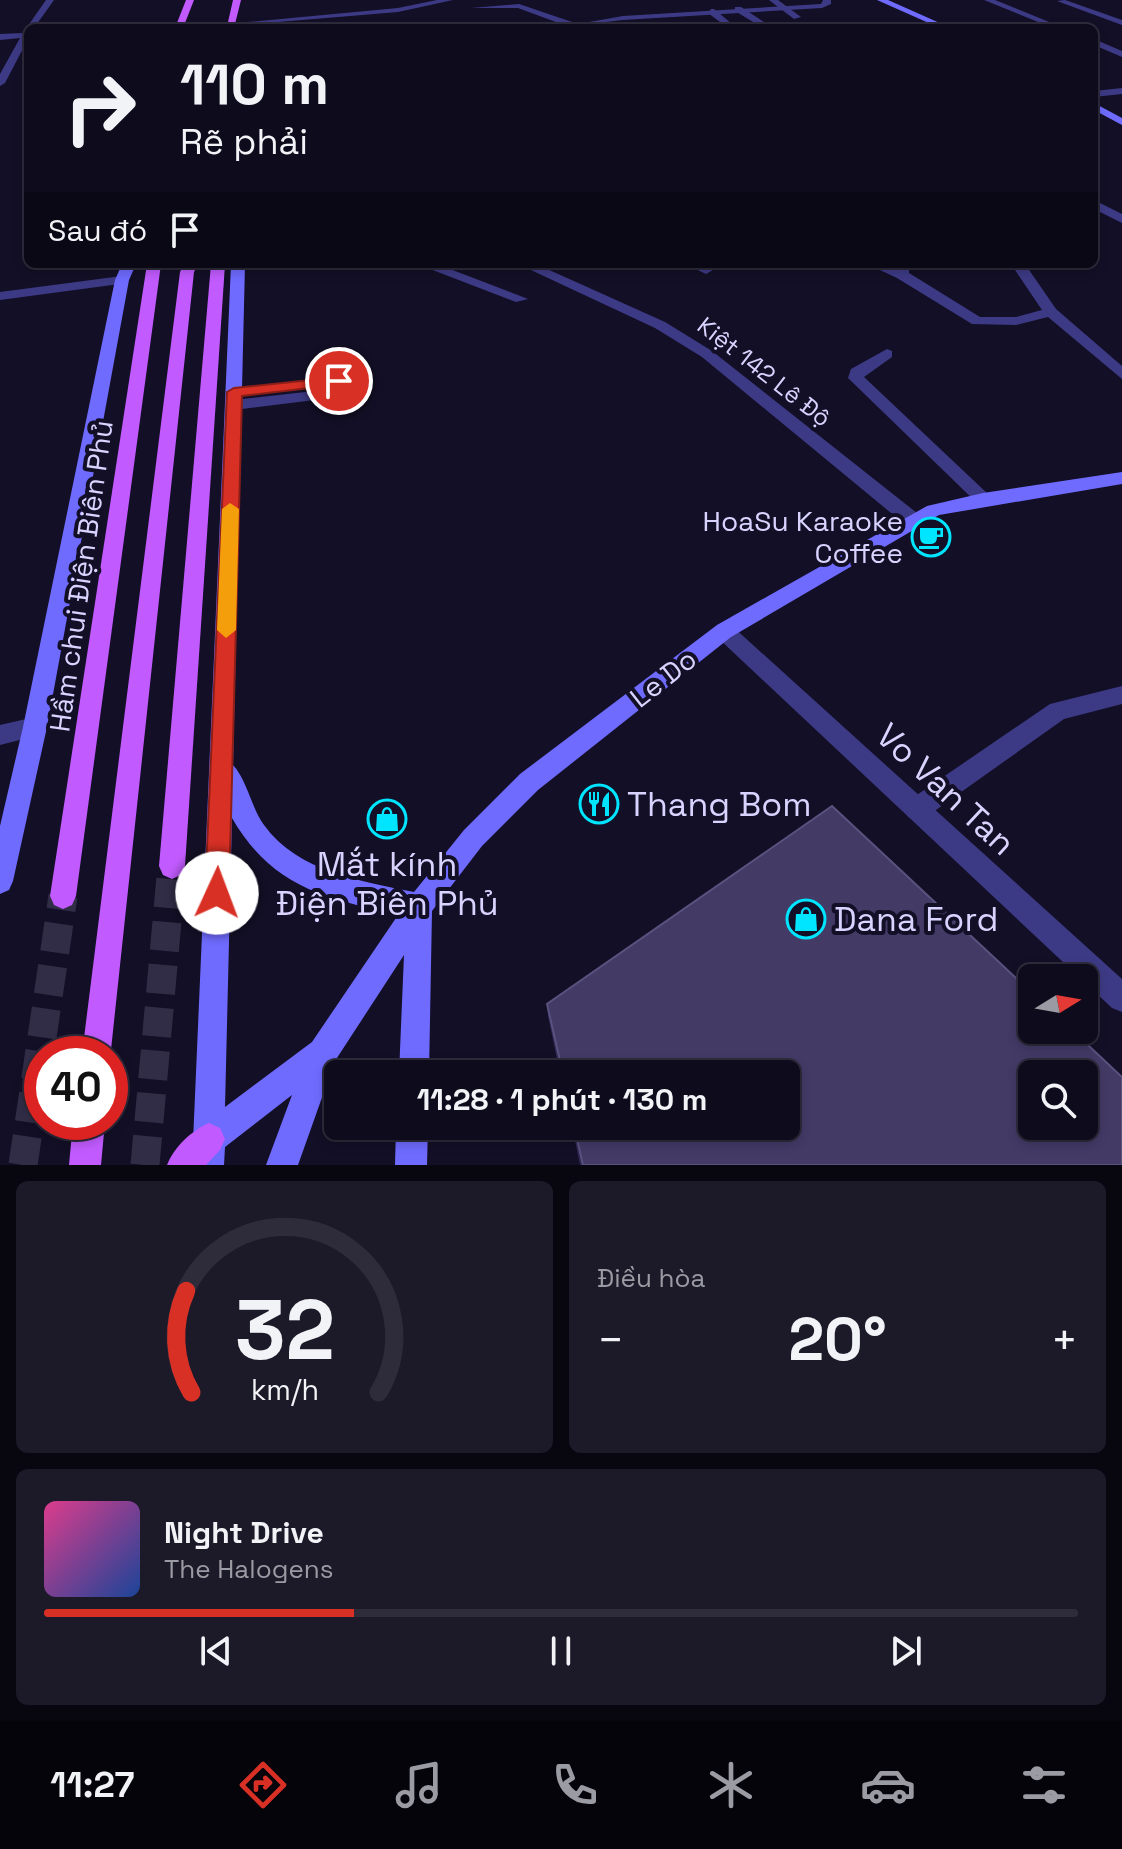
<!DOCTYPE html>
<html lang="vi">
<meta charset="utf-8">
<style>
:root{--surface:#0e0b1c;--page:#1c1929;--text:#f1f3f6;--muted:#9b9ba3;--line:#2e2b3b;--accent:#d93025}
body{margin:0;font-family:"Space Grotesk",sans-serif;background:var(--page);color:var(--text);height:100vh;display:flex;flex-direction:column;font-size:30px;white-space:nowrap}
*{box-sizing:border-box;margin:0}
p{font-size:26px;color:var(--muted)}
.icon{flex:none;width:44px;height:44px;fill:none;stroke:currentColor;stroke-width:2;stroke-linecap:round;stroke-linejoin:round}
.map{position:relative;height:1165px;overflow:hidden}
.drawer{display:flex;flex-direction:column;gap:16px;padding:16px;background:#08060f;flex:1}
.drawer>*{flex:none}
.guide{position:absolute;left:24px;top:24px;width:1074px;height:244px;border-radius:12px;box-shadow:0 4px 12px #0003,0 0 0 2px var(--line);background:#0e0b1c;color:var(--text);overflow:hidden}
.needle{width:52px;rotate:79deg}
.fabs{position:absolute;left:1018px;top:964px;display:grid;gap:16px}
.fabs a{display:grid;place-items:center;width:80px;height:80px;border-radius:12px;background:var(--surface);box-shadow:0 4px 12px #0003,0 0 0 2px var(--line);font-size:40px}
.speed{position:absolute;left:24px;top:1036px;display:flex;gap:16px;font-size:40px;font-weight:700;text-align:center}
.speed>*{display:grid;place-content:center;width:104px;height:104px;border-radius:50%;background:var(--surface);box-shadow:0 4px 12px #0003,0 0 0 2px var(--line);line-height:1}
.speed .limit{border:12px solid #d22;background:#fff;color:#111}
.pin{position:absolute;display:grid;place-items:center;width:68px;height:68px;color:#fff;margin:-34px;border:4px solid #fff;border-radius:50%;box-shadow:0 2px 8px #0007}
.me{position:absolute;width:88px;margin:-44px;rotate:2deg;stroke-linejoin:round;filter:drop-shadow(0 0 6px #0008)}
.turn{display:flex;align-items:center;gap:28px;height:168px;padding:0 24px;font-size:36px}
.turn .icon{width:104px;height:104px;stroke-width:2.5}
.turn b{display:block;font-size:56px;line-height:68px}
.then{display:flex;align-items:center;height:76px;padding:0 24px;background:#0003;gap:16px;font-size:30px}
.big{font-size:60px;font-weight:800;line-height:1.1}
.drawer .tile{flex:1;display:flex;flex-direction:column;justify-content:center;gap:12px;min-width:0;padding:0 28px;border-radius:12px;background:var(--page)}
.drawer .dial{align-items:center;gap:0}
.dial svg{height:208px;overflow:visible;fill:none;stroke:var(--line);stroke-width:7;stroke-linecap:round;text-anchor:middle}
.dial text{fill:var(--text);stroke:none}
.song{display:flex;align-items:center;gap:24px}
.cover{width:96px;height:96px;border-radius:12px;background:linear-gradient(135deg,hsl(330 70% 55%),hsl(220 70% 35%))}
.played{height:8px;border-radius:4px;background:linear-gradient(90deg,var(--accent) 30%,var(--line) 30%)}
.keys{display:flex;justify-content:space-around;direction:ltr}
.heat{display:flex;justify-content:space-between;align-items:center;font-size:44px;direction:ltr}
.drawer .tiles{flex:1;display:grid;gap:16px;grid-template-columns:1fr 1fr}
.tile:last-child{grid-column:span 2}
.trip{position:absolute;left:324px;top:1060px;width:476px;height:80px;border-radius:12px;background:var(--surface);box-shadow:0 4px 12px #0003,0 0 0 2px var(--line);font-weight:800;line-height:80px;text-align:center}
.tabs{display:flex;height:128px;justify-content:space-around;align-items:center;background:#06040b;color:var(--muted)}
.tabs .icon{width:56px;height:56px}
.tabs .on{color:var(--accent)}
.tabs b{font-size:36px;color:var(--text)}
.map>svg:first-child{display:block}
</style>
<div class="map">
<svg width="1122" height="1165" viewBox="0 0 1122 1165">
<rect width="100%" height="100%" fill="#130f26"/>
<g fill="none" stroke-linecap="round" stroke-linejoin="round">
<g stroke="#312d47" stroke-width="29" stroke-dasharray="29 14" stroke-linecap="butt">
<polyline points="23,1165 63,896"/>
<polyline points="145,1165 172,866"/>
</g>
<g fill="#3d3a85" fill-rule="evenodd">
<polygon points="437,0 453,0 398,12 230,26 226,24 398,8"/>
<polygon points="769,0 778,0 801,17 794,19"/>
<polygon points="519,4 578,24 579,26 572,28 518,8 471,8"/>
<polygon points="735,7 741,7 773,28 763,28 735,11"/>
<polygon points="711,9 714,9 737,28 728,28 708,13"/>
<polygon points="1094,200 1122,214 1122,223 1094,209"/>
<polygon points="417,264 437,264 528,299 516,302"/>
<polygon points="518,264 536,264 665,322 712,351 922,517 924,522 922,527 908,527 702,357 655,328"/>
<polygon points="685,264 703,264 713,270 706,274"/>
<polygon points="867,264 895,268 895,264 909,264 909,273 980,317 1016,317 1042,310 1011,264 1025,264 1056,309 1122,366 1122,379 1048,317 1016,325 972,324 897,278"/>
<polygon points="887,349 892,351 892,357 864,377 989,495 992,499 989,503 977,503 848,378 851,369"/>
<polygon points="341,388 347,390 347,396 234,410 226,405 234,400"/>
<polygon points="1122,686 1122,704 1064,719 926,817 917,820 908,817 905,809 908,801 1050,704"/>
</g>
<g fill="#3d3a85" fill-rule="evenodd">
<polygon points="46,0 54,0 34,28 28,28 28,39 5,83 0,86 0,74 20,38 0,40 0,34 23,33"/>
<polygon points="823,0 831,0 831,4 822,8 623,20 555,28 623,16 821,4"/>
<polygon points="984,0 995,0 1064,28 1053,28"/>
<polygon points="1065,0 1122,20 1122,25 1057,1"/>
<polygon points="180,24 183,28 148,28"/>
<polygon points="1094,39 1122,51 1122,57 1094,45"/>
<polygon points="1122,88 1122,94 1094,97 1094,91"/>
<polygon points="122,276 127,277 127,283 0,300 0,292"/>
<polygon points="724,623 731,625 1122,979 1122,1012 1112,1008 1084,982 1084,978 1080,978 717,637 713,631 717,625"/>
<polygon points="35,717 43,720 47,727 43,734 0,745 0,725"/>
</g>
<g fill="#6f6bff" fill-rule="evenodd">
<polygon points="877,0 888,0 951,28 940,28"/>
<polygon points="1094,103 1122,118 1122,125 1094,110"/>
<polygon points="122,264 136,264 129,280 47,727 13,881 9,890 0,894 0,826 23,727 115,280"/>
<path d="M231,264H245L233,765C247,780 251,807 264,825C298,872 361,881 414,892L464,830L520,774L717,625L927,506L983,493L1122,472V484L939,515L731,637L538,790L482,846L432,911L429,1074H399L404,955L335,1061L298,1165H266L292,1095L225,1147L224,1165H192ZM232,818C272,887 324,898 398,915L312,1042L225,1107Z"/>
<polygon points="396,1126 428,1126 427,1165 395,1165"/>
</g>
<g fill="#c25bff" fill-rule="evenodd">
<polygon points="186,0 194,0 185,23 228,22 233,0 241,0 234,28 175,28"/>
<polygon points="147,264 161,264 76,896 72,905 63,909 54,905 50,896"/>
<polygon points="184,264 198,264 194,272 110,1059 110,1054 82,1054 180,272"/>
<polygon points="211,264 225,264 185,866 181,875 172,879 163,875 159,866"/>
<polygon points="73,1122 105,1122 101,1165 69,1165"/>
<path d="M209,1123L220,1128L225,1139L220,1150L206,1165H167C174,1147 191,1131 209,1123Z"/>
</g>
</g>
<polygon fill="#312854" points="547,1004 1122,1165 580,1165 572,1126 786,1126 786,1074 560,1074 548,1016"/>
<path fill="#433a66" stroke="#5a527e" stroke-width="2" fill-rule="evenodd" d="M832,806L1032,993V1030H1072L1122,1077V1165H583L574,1126H786V1074H563L547,1004ZM1032,1074H1084V1126H1032Z"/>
<polygon fill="#d93025" stroke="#8d1f18" stroke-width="2" points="339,377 344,378 344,384 242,396 229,893 226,902 217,905 208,902 205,893 227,392 234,388"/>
<polygon fill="#f59e0b" points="230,503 239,509 236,630 226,638 217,630 222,509"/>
<defs>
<symbol id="cafe-ring" viewBox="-11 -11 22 22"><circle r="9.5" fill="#130f26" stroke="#00e5ff" stroke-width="1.5"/><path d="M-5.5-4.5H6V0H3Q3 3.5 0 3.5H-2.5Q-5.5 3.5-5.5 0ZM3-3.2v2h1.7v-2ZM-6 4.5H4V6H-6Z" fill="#00e5ff"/></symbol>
<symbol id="restaurant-ring" viewBox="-11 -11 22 22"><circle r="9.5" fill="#130f26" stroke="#00e5ff" stroke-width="1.5"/><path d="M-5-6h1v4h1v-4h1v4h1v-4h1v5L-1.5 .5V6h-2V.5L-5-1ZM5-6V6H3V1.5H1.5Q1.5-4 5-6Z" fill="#00e5ff"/></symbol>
<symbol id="shop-ring" viewBox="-11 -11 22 22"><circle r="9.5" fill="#130f26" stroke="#00e5ff" stroke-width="1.5"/><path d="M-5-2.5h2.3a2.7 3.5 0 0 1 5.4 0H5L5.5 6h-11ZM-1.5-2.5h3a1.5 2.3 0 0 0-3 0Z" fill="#00e5ff"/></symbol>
</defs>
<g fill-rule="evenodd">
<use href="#cafe-ring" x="909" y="515" width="44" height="44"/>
<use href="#restaurant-ring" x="577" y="782" width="44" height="44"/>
<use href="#shop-ring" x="365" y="797" width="44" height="44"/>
<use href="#shop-ring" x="784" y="897" width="44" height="44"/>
</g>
<g text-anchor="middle" stroke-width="8" stroke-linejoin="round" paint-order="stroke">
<g font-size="24" fill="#d9d4ff" stroke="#130f26">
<text transform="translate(764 372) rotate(38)" y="8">Kiệt 142 Lê Độ</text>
</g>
<g font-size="28" fill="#d9d4ff" stroke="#130f26" text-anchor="end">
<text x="903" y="531">HoaSu Karaoke<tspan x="903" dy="32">Coffee</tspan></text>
</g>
<g font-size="28" fill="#d9d4ff" stroke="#130f26">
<text transform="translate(81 576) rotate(-82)" y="10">Hầm chui Điện Biên Phủ</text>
<text transform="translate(663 678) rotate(-38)" y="10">Le Do</text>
</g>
<g font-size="34" fill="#d9d4ff" stroke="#130f26">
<text transform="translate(946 789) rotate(43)" y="12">Vo Van Tan</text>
</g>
<g font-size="34" fill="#d9d4ff" stroke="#130f26" text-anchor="start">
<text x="627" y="816">Thang Bom</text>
<text x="387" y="876" text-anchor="middle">Mắt kính<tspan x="387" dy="39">Điện Biên Phủ</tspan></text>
<text x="834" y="931">Dana Ford</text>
</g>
</g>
</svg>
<div class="fabs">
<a><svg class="needle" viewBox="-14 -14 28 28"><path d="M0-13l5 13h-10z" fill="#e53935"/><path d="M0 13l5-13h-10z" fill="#9b9ba3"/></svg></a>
<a><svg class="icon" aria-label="search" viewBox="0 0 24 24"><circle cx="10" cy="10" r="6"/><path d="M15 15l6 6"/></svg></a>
</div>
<div class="speed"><div class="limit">40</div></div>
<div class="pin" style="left:339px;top:381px;background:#d93025"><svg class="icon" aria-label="arrive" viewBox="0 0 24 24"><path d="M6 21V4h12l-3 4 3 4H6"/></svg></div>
<svg class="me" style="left:217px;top:893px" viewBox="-20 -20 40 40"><circle r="19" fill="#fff"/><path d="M0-13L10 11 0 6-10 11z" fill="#d93025"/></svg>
<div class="trip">11:28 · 1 phút · 130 m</div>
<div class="guide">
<div class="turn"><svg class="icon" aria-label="right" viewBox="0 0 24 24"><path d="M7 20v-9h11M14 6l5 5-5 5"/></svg><div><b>110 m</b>Rẽ phải</div></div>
<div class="then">Sau đó<svg class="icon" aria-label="arrive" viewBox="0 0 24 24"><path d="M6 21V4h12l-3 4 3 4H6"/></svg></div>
</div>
</div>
<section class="drawer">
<div class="tiles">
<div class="tile dial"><svg viewBox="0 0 100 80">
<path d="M14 69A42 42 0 1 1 86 69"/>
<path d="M14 69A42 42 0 0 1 12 30" stroke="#d93025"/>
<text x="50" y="56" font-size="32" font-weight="700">32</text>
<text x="50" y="72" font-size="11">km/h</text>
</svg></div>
<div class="tile"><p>Điều hòa</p>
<div class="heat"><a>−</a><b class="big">20°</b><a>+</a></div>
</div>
<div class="tile">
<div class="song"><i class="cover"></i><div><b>Night Drive</b><p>The Halogens</p></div></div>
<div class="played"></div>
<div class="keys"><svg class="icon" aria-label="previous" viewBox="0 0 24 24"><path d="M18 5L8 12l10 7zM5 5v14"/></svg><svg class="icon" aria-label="pause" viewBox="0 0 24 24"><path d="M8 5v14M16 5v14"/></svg><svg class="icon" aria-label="next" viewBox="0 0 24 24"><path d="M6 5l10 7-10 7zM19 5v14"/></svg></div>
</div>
</div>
</section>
<nav class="tabs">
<b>11:27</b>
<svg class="icon on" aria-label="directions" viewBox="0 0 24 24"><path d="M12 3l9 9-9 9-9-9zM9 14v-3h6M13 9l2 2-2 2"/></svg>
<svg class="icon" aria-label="music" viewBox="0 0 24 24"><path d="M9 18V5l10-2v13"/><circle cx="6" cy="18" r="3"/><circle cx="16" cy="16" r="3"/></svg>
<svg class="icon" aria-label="phone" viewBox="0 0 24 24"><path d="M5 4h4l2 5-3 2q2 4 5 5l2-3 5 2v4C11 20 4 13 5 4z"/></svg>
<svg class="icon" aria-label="climate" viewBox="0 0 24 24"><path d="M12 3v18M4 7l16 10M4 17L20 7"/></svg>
<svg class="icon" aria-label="car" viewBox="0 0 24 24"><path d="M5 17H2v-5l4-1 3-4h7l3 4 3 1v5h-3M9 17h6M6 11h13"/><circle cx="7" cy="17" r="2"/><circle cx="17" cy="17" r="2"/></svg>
<svg class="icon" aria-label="filters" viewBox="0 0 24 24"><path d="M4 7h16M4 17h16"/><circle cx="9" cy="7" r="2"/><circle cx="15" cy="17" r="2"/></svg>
</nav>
